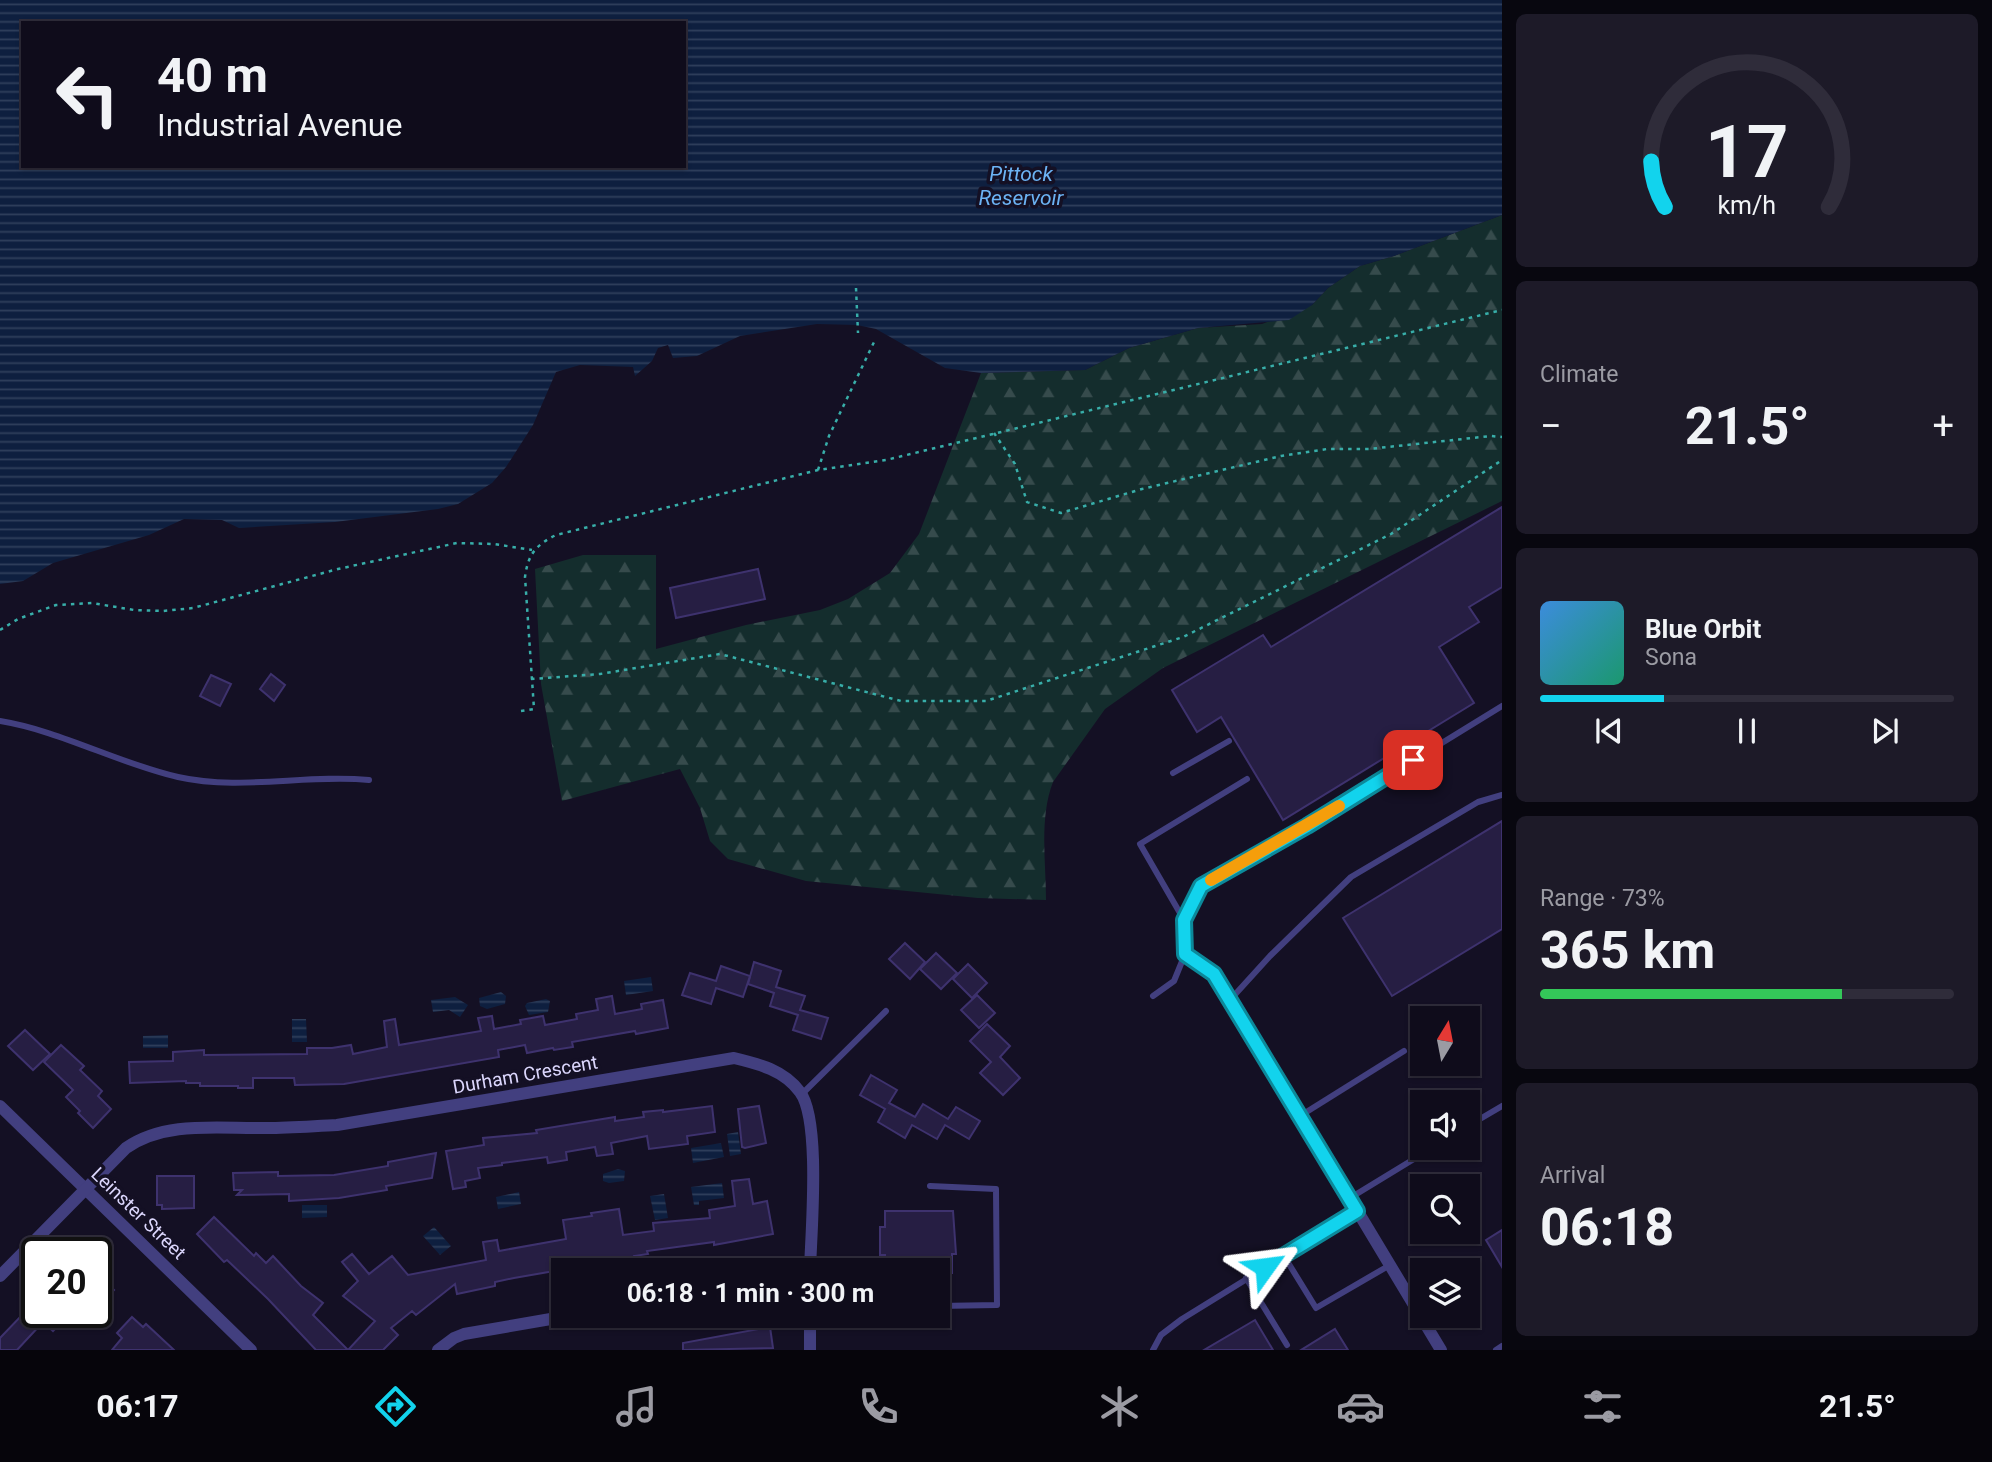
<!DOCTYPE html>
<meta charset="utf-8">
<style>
:root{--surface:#0f0c1b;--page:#1d1a28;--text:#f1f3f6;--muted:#9b9ba3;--line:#2f2c3a;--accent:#12d3ed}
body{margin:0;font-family:Roboto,sans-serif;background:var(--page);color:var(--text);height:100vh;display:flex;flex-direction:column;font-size:26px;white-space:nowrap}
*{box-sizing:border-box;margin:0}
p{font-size:23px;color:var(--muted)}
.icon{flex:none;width:38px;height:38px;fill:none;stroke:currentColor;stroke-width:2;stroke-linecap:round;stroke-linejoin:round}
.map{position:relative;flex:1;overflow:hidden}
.drawer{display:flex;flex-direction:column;gap:14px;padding:14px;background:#08070f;width:490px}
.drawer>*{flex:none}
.hud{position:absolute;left:21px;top:21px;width:665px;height:147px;border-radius:0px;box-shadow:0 2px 5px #0004,0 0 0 2px var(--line);background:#0f0c1b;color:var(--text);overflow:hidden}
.needle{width:46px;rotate:10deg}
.controls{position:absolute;left:1410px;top:1006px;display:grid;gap:14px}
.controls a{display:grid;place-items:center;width:70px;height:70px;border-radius:0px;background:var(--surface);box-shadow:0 2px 5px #0004,0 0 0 2px var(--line);font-size:35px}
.speed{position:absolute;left:21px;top:1237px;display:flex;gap:14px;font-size:35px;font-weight:700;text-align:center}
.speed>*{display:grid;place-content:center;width:91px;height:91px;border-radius:50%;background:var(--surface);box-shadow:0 2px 5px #0004,0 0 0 2px var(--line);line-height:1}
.speed .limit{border:4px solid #111;border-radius:10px;background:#fff;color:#111}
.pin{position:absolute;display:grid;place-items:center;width:60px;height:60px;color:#fff;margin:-30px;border-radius:14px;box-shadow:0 4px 10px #0006}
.me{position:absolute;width:77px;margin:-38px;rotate:59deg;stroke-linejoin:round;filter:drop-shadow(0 0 5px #0008)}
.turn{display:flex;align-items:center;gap:24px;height:147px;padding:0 21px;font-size:32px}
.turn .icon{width:91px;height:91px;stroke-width:2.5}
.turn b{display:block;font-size:49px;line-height:60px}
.big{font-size:52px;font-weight:700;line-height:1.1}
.drawer .card{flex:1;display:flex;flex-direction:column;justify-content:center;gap:10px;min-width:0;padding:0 24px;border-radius:10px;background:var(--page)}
.drawer .dial{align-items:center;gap:0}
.dial svg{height:182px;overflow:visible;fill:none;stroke:var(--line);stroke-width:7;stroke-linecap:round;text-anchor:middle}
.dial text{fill:var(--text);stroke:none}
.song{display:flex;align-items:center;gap:21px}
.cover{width:84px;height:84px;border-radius:10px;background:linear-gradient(135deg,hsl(210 70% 55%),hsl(160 70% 35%))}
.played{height:7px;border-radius:4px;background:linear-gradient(90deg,var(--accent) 30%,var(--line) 30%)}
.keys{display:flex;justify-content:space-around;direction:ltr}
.heat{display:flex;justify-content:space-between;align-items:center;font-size:38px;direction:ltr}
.charge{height:10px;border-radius:5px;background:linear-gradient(90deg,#34c759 73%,var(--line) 0)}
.trip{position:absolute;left:551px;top:1258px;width:399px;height:70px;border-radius:0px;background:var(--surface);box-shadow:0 2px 5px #0004,0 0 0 2px var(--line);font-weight:700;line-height:70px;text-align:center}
.dock{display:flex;height:112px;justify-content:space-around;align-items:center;background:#06050b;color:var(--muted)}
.dock .icon{width:49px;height:49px}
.dock .active{color:var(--accent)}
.dock b{font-size:32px;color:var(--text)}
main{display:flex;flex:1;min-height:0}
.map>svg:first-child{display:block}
</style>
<main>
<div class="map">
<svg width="1502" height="1350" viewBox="0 0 1502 1350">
<defs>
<pattern id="forest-firs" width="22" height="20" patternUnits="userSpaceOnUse" patternTransform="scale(1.75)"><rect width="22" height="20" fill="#142d2d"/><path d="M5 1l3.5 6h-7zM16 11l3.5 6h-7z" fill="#364b4c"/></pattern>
<pattern id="water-rules" width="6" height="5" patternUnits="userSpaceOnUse" patternTransform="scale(1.75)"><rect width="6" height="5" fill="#0e1f3f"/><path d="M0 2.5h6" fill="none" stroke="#303f5c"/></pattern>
</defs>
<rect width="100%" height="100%" fill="#141024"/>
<path fill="url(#forest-firs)" d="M1502,215V501L1163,668L1105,709L1053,782C1039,818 1046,862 1046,900L978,898L806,881L728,859L710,841L700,808L680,769L562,801L541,684L535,569L583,555H656V649L746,625L820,610L848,599L890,573L919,534L981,373L1085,370L1129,348L1198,328L1262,324L1312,305L1328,288L1360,266L1394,256Z"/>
<g fill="url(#water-rules)" fill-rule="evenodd">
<path d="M0,0H1502V215L1394,256L1360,266L1328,288L1312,305L1289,320L1198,328L1129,348L1085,370L981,373L945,368L876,329L857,325L817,324L740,336L697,356L673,358L668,345L658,348L652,361L635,376L633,367L580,365L556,372L533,425L506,467L492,483L458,504L438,509L335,522L239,528L222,520L184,519L149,535L53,563L23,581L0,584ZM23,23H684V166H23Z"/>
<polygon points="651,977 653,991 626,995 624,981"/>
<polygon points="501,992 506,996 505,1004 487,1009 480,1006 479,998"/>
<polygon points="455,997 468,1005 460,1017 449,1010 433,1012 431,1000"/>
<polygon points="546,999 550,1001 548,1012 529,1015 525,1006 527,1003"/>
<polygon points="292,1019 306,1019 307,1042 292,1042"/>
<polygon points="168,1035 168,1048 143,1048 143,1036"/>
<polygon points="738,1132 741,1154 730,1156 727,1134"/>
<polygon points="721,1143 724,1157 693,1163 691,1148"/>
<polygon points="618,1169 625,1171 624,1181 609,1183 603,1181 603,1174"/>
<polygon points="722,1183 724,1198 699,1201 699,1205 694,1205 691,1187"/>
<polygon points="519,1192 521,1204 498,1209 496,1197"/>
<polygon points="664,1194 668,1218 655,1220 650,1196"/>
<polygon points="302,1205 327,1205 327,1217 302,1218"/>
<polygon points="434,1227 451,1246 440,1255 423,1236"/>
</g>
<g fill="#261e43" stroke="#3e326e" stroke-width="2">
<polygon points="1502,507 1502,587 1469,607 1479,622 1439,647 1474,703 1283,820 1221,717 1197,732 1172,690 1263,635 1271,647"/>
<polygon points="758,569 765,599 676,618 670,588"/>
<polygon points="271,674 285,685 274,701 260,689"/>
<polygon points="211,675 231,684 220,706 200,696"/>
<polygon points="1502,821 1502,929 1392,996 1343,918"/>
<polygon points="905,943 925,962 910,979 889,959"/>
<polygon points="936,953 957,973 941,989 920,969"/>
<polygon points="754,962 781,971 776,987 805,996 800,1010 828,1018 821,1039 793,1030 798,1015 770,1006 774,993 748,984"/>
<polygon points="968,964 987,983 972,998 953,979"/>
<polygon points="721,966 750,976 743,997 716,988 711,1004 682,995 690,973 716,981"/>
<polygon points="977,995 995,1013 979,1028 961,1010"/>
<polygon points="612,996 615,1014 642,1009 641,1004 663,1000 668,1028 636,1034 635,1031 572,1042 573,1047 554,1050 553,1048 527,1053 525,1045 498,1050 499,1057 344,1084 295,1085 294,1078 253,1078 253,1088 238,1088 238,1086 200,1086 200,1083 186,1083 186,1081 130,1083 129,1062 173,1061 173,1052 204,1050 204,1055 307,1054 307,1048 332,1048 351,1045 353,1054 387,1047 384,1021 395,1019 399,1045 481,1031 478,1018 492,1016 494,1029 521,1024 520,1020 543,1016 545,1025 577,1019 576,1014 598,1010 596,999"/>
<polygon points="987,1024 1010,1046 1000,1057 1020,1078 1003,1095 980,1073 991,1062 970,1041"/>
<polygon points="25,1030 50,1054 33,1070 8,1046"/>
<polygon points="61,1045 84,1066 80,1070 102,1091 98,1096 111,1109 93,1128 78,1113 80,1111 66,1097 73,1090 44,1062"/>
<polygon points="871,1075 897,1090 889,1103 915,1117 923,1104 948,1119 956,1107 980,1121 969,1139 945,1125 937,1139 912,1125 905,1138 878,1122 885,1109 860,1095"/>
<polygon points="712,1106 715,1132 687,1136 688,1144 649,1149 647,1136 611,1143 613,1154 597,1156 595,1147 566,1152 567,1160 548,1163 547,1157 502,1163 502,1165 478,1168 480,1178 465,1181 466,1187 453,1189 446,1151 484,1145 483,1138 537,1133 536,1130 615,1117 615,1121 644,1117 643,1112 663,1110 663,1112"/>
<polygon points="759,1106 766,1143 745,1148 742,1147 738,1109"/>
<polygon points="436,1153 432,1178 386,1186 387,1190 339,1198 289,1201 289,1194 237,1195 242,1190 234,1190 233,1173 278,1172 278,1176 334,1175 388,1166 388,1162"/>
<polygon points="157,1176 194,1176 194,1208 162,1209 162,1205 157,1205"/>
<polygon points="749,1179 753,1204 767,1201 773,1234 714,1245 714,1242 647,1251 648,1254 634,1256 635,1263 615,1266 614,1260 589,1264 590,1270 560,1270 514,1278 495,1282 495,1286 457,1294 455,1284 416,1315 412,1311 391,1328 398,1335 383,1350 348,1350 375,1321 343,1296 358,1281 342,1262 352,1254 369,1274 392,1256 408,1275 486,1260 483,1242 497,1240 499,1251 566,1239 563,1220 592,1216 591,1213 619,1209 623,1235 654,1231 653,1223 710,1218 709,1210 735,1206 732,1181"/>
<polygon points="885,1211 953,1211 956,1254 952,1254 952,1273 938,1273 938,1270 885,1270 885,1255 880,1255 880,1227 885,1227"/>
<polygon points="214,1217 254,1256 256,1253 266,1263 273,1256 301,1286 323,1303 313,1315 348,1350 316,1350 268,1299 227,1260 224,1262 197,1234"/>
<polygon points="1502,1230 1502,1267 1486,1240"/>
<polygon points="96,1266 111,1281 108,1284 114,1290 96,1308"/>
<polygon points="37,1292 37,1312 71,1312 53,1331 43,1322 17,1350 0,1350 0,1338 25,1312 22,1308"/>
<polygon points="132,1317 143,1327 146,1324 174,1350 112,1350 122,1338 117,1333"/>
<polygon points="1255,1320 1273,1350 1204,1350"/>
<polygon points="770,1327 773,1348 683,1350 683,1343"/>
<polygon points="1335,1329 1348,1350 1301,1350"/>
</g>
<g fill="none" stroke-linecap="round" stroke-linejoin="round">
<g stroke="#38aea9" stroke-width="2.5" stroke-dasharray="3.5 5" stroke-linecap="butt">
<polyline points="856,288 858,333"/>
<polyline points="994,433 1015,464 1027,502 1061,513 1142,489 1281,456 1327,449 1369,449 1491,436 1502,437"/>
<polyline points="818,470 829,436 875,340"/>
<polyline points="0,630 18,619 56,605 92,603 134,610 163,611 193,608 338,569 457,543 494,544 532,550"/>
<polyline points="531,679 600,674 720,654 901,701 986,701 1183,637 1391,534 1502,460"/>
<path d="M521,711L534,709L525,577C528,554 536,545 556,535L818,470L886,460L1502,310"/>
</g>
<g stroke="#423f7f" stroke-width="6">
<path d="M0,721C61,731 117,763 178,777C240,791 306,774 369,780"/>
<polyline points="1173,773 1229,741"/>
<polyline points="1184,920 1201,886 1307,826 1502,706"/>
<polyline points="1153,996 1174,981 1185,954 1184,920 1140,844 1247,779"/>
<polyline points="1230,1000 1270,956 1351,877 1478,802 1502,795"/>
<polyline points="802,1094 886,1011"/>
<polyline points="1300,1116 1404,1051"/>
<polyline points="1468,1126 1502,1106"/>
<polyline points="930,1186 996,1189 997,1305 938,1306"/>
<polyline points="1350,1198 1432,1148"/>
<polyline points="1357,1211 1284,1256 1316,1308 1390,1265"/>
<polyline points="1246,1278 1287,1345"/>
<polyline points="1153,1350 1161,1335 1182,1319 1284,1256"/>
<polyline points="1496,1350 1502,1346"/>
</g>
<g stroke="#423f7f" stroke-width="12">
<polyline points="1185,954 1215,974 1441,1350"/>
<polyline points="0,1106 251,1350"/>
<path d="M0,1276L126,1148C166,1120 220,1129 267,1128C290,1128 314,1126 337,1125L734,1058C759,1064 784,1070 800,1092C821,1120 811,1233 810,1270"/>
<polyline points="810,1316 810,1350"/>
<polyline points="438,1350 454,1338 464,1334 568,1316"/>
</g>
</g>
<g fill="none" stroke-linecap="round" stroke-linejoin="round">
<defs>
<polyline id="route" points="1265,1267 1357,1211 1214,974 1185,954 1184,920 1201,886 1307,826 1413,760"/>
</defs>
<use href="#route" stroke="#0c899a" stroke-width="18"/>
<use href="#route" stroke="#12d3ed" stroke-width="12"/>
<polyline stroke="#f59e0b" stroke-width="12" points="1211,880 1339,806"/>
</g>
<g text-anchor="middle" stroke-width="7" stroke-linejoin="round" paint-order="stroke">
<g font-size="19" fill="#dbd6fc" stroke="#141024">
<text transform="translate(525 1074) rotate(-10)" y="7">Durham Crescent</text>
<text transform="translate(139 1213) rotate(44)" y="7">Leinster Street</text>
</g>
<g font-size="21" font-style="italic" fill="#6cb3f4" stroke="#141024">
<text x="1021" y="181">Pittock<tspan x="1021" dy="24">Reservoir</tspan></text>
</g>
</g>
</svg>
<div class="controls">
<a><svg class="needle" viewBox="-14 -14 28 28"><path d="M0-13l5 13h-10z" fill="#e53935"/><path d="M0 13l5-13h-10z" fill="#9b9ba3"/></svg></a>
<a><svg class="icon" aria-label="sound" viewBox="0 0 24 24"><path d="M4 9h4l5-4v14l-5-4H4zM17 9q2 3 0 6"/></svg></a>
<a><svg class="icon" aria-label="search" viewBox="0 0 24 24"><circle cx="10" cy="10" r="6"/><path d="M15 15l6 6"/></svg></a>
<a><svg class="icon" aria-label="layers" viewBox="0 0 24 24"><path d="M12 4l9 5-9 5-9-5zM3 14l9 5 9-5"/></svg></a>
</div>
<div class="speed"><div class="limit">20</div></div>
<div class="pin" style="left:1413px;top:760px;background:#d93025"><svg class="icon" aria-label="arrive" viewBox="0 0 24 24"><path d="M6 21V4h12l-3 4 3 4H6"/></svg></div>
<svg class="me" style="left:1265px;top:1267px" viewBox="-20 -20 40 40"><path d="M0-17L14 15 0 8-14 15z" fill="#12d3ed" stroke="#fff" stroke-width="4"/></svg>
<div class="trip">06:18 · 1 min · 300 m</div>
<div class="hud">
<div class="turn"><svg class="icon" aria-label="left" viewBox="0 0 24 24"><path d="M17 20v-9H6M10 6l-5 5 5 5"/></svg><div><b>40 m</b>Industrial Avenue</div></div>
</div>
</div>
<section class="drawer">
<div class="card dial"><svg viewBox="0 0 100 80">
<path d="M14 69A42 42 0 1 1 86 69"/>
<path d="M14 69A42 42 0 0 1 8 49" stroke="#12d3ed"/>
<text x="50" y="56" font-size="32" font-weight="700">17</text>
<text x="50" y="72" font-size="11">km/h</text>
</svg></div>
<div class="card"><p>Climate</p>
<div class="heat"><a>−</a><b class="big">21.5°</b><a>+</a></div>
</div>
<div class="card">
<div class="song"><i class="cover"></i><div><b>Blue Orbit</b><p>Sona</p></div></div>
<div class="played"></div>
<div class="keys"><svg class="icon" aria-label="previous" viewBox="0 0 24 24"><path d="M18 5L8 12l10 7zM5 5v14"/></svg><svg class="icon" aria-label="pause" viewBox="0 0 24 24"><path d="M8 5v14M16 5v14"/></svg><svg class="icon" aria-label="next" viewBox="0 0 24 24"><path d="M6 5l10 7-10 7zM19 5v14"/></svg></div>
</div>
<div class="card"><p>Range · 73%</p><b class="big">365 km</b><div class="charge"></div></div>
<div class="card"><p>Arrival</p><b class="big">06:18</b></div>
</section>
</main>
<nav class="dock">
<b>06:17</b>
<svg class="icon active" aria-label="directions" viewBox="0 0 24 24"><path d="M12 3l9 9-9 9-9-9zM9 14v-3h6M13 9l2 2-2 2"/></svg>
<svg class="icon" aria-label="music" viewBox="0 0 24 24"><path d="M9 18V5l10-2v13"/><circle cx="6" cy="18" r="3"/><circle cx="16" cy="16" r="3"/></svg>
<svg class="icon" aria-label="phone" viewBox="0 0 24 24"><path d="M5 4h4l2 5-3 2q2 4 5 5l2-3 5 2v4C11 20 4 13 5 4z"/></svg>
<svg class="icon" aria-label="climate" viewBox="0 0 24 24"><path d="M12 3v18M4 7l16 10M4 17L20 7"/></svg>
<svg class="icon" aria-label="car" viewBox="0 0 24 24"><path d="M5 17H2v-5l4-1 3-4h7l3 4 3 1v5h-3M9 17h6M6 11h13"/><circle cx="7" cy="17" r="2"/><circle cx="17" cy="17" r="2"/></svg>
<svg class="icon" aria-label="filters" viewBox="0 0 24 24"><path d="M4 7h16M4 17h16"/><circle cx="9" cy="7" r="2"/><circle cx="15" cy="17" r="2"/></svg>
<b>21.5°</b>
</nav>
